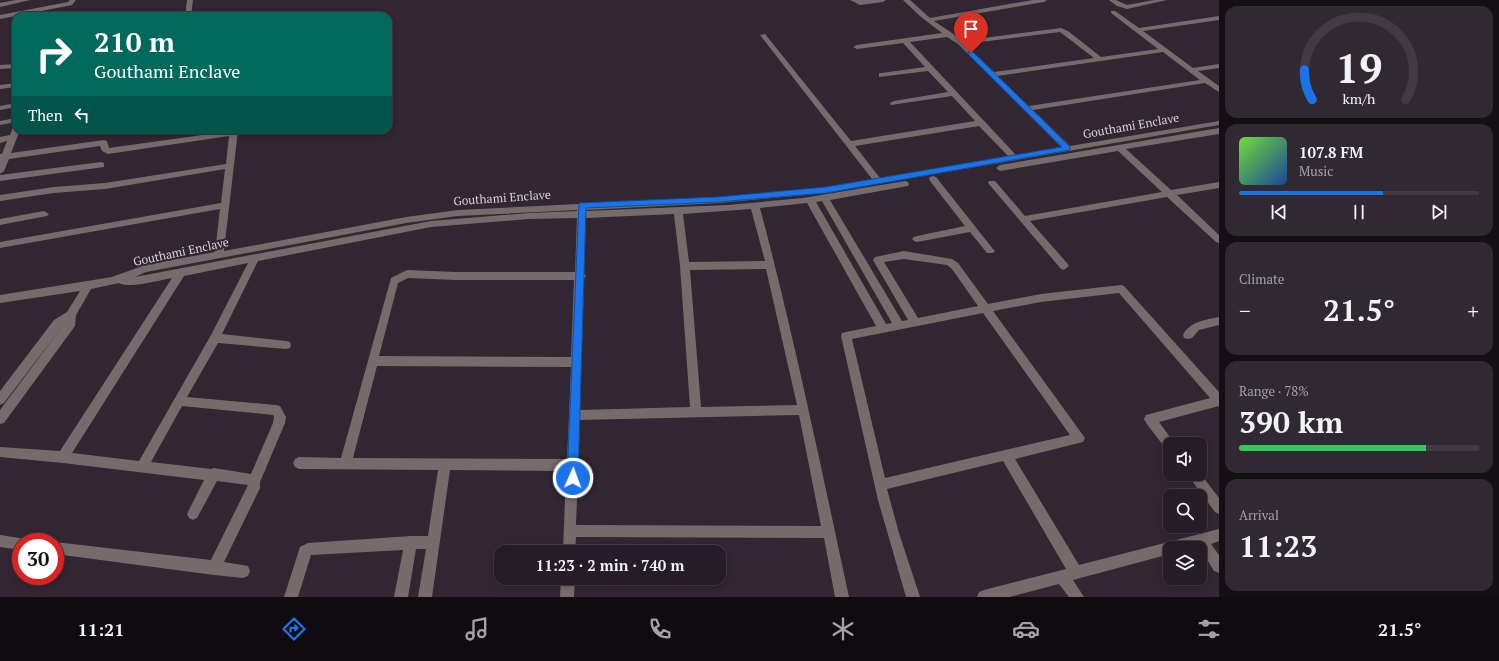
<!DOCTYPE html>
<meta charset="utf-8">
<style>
:root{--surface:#251c26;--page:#312932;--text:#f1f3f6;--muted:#a3a1a7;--line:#423a43;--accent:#1a73e8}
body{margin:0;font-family:"PT Serif",serif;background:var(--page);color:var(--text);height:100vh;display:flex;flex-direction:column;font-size:15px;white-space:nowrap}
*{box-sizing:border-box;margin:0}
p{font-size:13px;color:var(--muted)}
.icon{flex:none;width:22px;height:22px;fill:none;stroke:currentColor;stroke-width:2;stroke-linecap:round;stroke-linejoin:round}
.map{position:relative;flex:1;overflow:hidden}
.side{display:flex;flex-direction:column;gap:6px;padding:6px;background:#140f15;width:280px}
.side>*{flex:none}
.guide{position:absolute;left:12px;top:12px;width:380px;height:122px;border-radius:12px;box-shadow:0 2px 6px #0003,0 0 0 1px var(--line);background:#00695c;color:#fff;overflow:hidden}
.controls{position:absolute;left:1163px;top:437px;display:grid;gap:8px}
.controls a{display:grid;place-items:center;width:44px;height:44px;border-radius:8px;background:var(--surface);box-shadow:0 2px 6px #0003,0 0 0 1px var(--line);font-size:20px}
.speed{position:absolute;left:12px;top:533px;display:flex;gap:8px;font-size:20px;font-weight:700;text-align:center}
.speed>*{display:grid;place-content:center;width:52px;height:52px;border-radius:50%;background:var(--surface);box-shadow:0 2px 6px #0003,0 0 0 1px var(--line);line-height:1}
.speed .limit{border:6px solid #d22;background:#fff;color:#111}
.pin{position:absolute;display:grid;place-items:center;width:34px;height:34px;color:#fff;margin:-41px -17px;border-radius:50% 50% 50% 0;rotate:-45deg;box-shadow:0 0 4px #0007}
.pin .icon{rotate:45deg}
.me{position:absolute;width:44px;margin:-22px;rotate:2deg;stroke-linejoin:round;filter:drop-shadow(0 0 3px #0008)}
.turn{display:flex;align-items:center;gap:14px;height:84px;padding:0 16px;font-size:18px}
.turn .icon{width:52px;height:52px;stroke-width:2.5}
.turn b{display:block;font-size:28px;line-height:34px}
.then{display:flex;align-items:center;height:38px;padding:0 16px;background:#0003;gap:8px;font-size:15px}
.big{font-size:30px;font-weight:700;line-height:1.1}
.side .tile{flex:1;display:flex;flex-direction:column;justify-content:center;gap:6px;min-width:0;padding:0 14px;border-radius:12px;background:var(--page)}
.side .dial{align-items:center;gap:0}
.dial svg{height:104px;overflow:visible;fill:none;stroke:var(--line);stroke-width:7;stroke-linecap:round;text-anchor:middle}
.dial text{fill:var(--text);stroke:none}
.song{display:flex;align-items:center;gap:12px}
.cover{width:48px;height:48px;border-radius:6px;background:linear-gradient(135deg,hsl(100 70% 55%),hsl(220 70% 35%))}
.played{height:4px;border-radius:2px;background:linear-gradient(90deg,var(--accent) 60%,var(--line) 60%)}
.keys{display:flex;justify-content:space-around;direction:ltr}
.heat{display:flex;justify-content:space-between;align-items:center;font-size:22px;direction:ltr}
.charge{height:6px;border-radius:3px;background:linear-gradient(90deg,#34c759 78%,var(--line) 0)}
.trip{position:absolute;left:494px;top:545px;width:232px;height:40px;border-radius:12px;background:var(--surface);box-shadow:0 2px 6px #0003,0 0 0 1px var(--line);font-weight:700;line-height:40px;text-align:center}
.tab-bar{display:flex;height:64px;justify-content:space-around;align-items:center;background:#0f0b0f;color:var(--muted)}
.tab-bar .icon{width:28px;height:28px}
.tab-bar .current{color:var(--accent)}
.tab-bar b{font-size:18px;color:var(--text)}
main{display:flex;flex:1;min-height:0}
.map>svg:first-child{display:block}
</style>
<main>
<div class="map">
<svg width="1219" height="597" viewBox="0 0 1219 597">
<rect width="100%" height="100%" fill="#312632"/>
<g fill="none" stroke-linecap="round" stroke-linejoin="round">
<g fill="#756b6a" fill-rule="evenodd">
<polygon points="16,0 30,0 0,7 0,3"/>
<polygon points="70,0 76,0 72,5 0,19 0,15 68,2"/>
<polygon points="187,0 193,0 191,16 185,16"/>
<polygon points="850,0 886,0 883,2 860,5"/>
<path d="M903,0H910L930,18L1033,0H1047L1044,2L934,21L952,33L961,41L1061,28L1068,31L1101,57L1158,49L1111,13V11H1115L1139,28L1219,16V20L1143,31L1193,68L1219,64V68L1198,71L1219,86V92L1205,83L1033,110L1070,146L1219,121V125L826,193L718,203L586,210V211L728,205L803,198L905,181L908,182L909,184L908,186L830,200L902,321L908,320L873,260L875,257L904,251L952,259L958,263L988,304L1041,294L1121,285L1124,286L1219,392V406L1159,422L1175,444H1170V450L1166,449L1146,423L1144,419L1146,415L1210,398L1119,293L1041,302L993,311L1085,438L1083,442L1015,459L1079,565L1219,529V541L1211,544L1219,555V573L1214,571L1200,548H1170V554L1073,580L1084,597H1069L1059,584L1009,597H977L979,592L984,590L1066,569L1003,461L887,489L899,533L920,597H906L878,500L841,336L842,333L846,332L876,326L807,203L760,208C794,336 821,467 849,597H835L824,538L576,537L575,552H563L566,471L450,470L432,597H418L426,549H416L408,597H394L403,550L311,555L298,597H284L300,547L308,543L411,536H428L438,470L299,469L295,467L293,463L295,459L299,457L341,458L391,278L407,270L456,272H575L577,218L529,219L431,227L258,261L222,334L286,341L290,342L291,345L290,348L286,349L218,343L187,397L276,405L280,406L286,417L285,423L260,482V488L224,562L248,566L250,571L248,576L243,578L214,575L55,554V542L211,560L248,485L217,481L197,518L193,520L189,518L187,514L204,480L63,463L0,457V447L60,451L172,278C160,280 129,289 119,283L91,289L76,315L75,326L4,423L0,424V410L64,324L4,403L0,405V391L54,320L67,312L80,291L0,303V295L112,277L145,265L215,252L220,209L0,248V242L221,203L225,169L105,189L54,193L0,201V195L54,187L105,183L226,164L229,136L108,154L102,151L100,146L9,159L4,171L0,174V154H2L7,141L0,143V137L10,135L13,127L16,126V130H20L11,153L104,140L107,141L109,148L238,130L224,251L406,217L458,210L718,197L826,187L872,179L760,35L765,34L851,141L975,121L952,96L891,105L890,103L894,101L948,92L928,71L879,77V73H882L925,67L903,43L857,49L853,47L857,45L942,33L921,17ZM1060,32L1094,58L994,72L965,44ZM947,37L958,44L1061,147L1016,155L910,42ZM1163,52L1200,80L1029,106L997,76ZM979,126L1008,156L880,178L855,146ZM822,201L892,323L886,324L816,202ZM751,209L765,261L689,262L683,214ZM577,210V211L529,213L431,221L135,277L146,272L406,223L458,216ZM674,214L680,266L690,407L580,410L584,279L586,276L584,273L586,218ZM904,259L947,265L952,269L978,306L918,318L884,262ZM248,263L211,335L139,461L72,453L184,276ZM766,269L797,405L701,407L690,270ZM408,278L456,280H574L571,357L379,356L398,283ZM983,313L1070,435L885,478L852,339ZM377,366L571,367L567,459L353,458ZM182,406L273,415L274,417L273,423L251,474L214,468L211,469L151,462ZM799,415L821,526L576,525L580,420Z"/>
<polygon points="1109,0 1116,0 1127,5 1154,0 1167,0 1127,9 1117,6"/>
<polygon points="16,64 16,68 0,69 0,65"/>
<polygon points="16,83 16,87 0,89 0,85"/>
<polygon points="16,103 16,107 0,110 0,106"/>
<polygon points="16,118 16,122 0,125 0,121"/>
<polygon points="1219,128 1219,134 1126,149 1171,190 1219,182 1219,188 1177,195 1219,235 1219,243 1216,242 1167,197 1030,221 1067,263 1069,266 1064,270 1061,269 988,183 989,181 995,181 1025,216 1162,192 1118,151 1000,171 996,168 1000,165"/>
<polygon points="101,162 104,163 104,167 0,181 0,175"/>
<polygon points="933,176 936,177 993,249 995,251 993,253 987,253 970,232 917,242 914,241 912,239 914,237 917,236 965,226 930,181 929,179 930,177"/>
<polygon points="44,211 49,214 47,216 0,225 0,219"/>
<path d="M1219,317V325L1199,330L1192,338L1188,339L1184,338L1183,335C1190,321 1206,320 1219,317Z"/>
<polygon points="1200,473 1219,498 1219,514 1215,512 1187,474"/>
<polygon points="0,535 26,539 27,542 21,542 21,550 0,547"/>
<polygon points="561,578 575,578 574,597 560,597"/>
</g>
</g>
<polygon fill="#1a73e8" stroke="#114b97" points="968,52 973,52 1070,147 1070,150 826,193 718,202 586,208 578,478 577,482 573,484 569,482 567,478 579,203 718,197 826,187 1062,147 968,54"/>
<g text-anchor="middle" stroke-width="4" stroke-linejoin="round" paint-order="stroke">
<g font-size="12" fill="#d9d2da" stroke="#312632">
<text transform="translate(1131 126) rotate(-10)" y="4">Gouthami Enclave</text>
<text transform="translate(502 198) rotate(-4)" y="4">Gouthami Enclave</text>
<text transform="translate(181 252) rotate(-12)" y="4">Gouthami Enclave</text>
</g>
</g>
</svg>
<div class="controls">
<a><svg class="icon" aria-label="sound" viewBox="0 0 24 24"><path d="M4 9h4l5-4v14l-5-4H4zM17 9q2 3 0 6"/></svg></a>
<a><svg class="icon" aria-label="search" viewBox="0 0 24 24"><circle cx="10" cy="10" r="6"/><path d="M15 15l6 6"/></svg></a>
<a><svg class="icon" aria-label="layers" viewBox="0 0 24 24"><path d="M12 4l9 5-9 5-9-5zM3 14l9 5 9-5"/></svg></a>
</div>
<div class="speed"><div class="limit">30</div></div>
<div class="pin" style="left:971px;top:53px;background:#d93025"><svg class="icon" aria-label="arrive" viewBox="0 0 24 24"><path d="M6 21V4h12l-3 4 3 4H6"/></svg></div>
<svg class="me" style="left:573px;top:478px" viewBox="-20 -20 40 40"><circle r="17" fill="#1a73e8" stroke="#fff" stroke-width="3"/><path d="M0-11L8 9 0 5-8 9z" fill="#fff"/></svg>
<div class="trip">11:23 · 2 min · 740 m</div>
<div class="guide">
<div class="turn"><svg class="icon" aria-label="right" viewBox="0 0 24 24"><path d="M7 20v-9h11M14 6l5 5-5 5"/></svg><div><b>210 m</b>Gouthami Enclave</div></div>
<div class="then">Then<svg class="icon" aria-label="left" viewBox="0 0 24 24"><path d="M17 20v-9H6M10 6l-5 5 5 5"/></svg></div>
</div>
</div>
<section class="side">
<div class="tile dial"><svg viewBox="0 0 100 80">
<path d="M14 69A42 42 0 1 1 86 69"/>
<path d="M14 69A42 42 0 0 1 8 46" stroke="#1a73e8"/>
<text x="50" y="56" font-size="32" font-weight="700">19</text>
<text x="50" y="72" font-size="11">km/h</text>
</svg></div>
<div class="tile">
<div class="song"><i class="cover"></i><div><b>107.8 FM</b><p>Music</p></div></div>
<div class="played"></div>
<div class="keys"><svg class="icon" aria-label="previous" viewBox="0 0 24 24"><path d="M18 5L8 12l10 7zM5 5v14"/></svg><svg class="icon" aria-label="pause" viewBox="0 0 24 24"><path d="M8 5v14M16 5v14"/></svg><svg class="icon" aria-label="next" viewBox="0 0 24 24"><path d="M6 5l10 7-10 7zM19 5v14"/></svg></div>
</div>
<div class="tile"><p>Climate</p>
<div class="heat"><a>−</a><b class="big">21.5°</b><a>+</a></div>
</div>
<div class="tile"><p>Range · 78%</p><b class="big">390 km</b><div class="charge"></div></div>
<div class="tile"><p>Arrival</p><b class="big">11:23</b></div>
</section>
</main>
<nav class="tab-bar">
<b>11:21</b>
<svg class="icon current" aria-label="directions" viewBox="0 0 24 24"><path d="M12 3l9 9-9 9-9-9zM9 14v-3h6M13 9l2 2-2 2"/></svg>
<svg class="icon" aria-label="music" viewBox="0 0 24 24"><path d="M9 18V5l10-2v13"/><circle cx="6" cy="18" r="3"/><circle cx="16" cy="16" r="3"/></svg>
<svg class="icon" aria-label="phone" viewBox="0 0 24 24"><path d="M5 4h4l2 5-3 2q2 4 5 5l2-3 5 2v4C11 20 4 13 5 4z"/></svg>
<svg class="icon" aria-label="climate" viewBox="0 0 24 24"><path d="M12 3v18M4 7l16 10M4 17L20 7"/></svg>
<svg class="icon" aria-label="car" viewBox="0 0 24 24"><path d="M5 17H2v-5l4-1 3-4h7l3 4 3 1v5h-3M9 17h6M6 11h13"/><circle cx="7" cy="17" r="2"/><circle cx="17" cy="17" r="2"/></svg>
<svg class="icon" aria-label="filters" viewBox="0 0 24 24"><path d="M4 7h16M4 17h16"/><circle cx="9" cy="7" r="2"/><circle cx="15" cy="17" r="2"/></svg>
<b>21.5°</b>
</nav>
